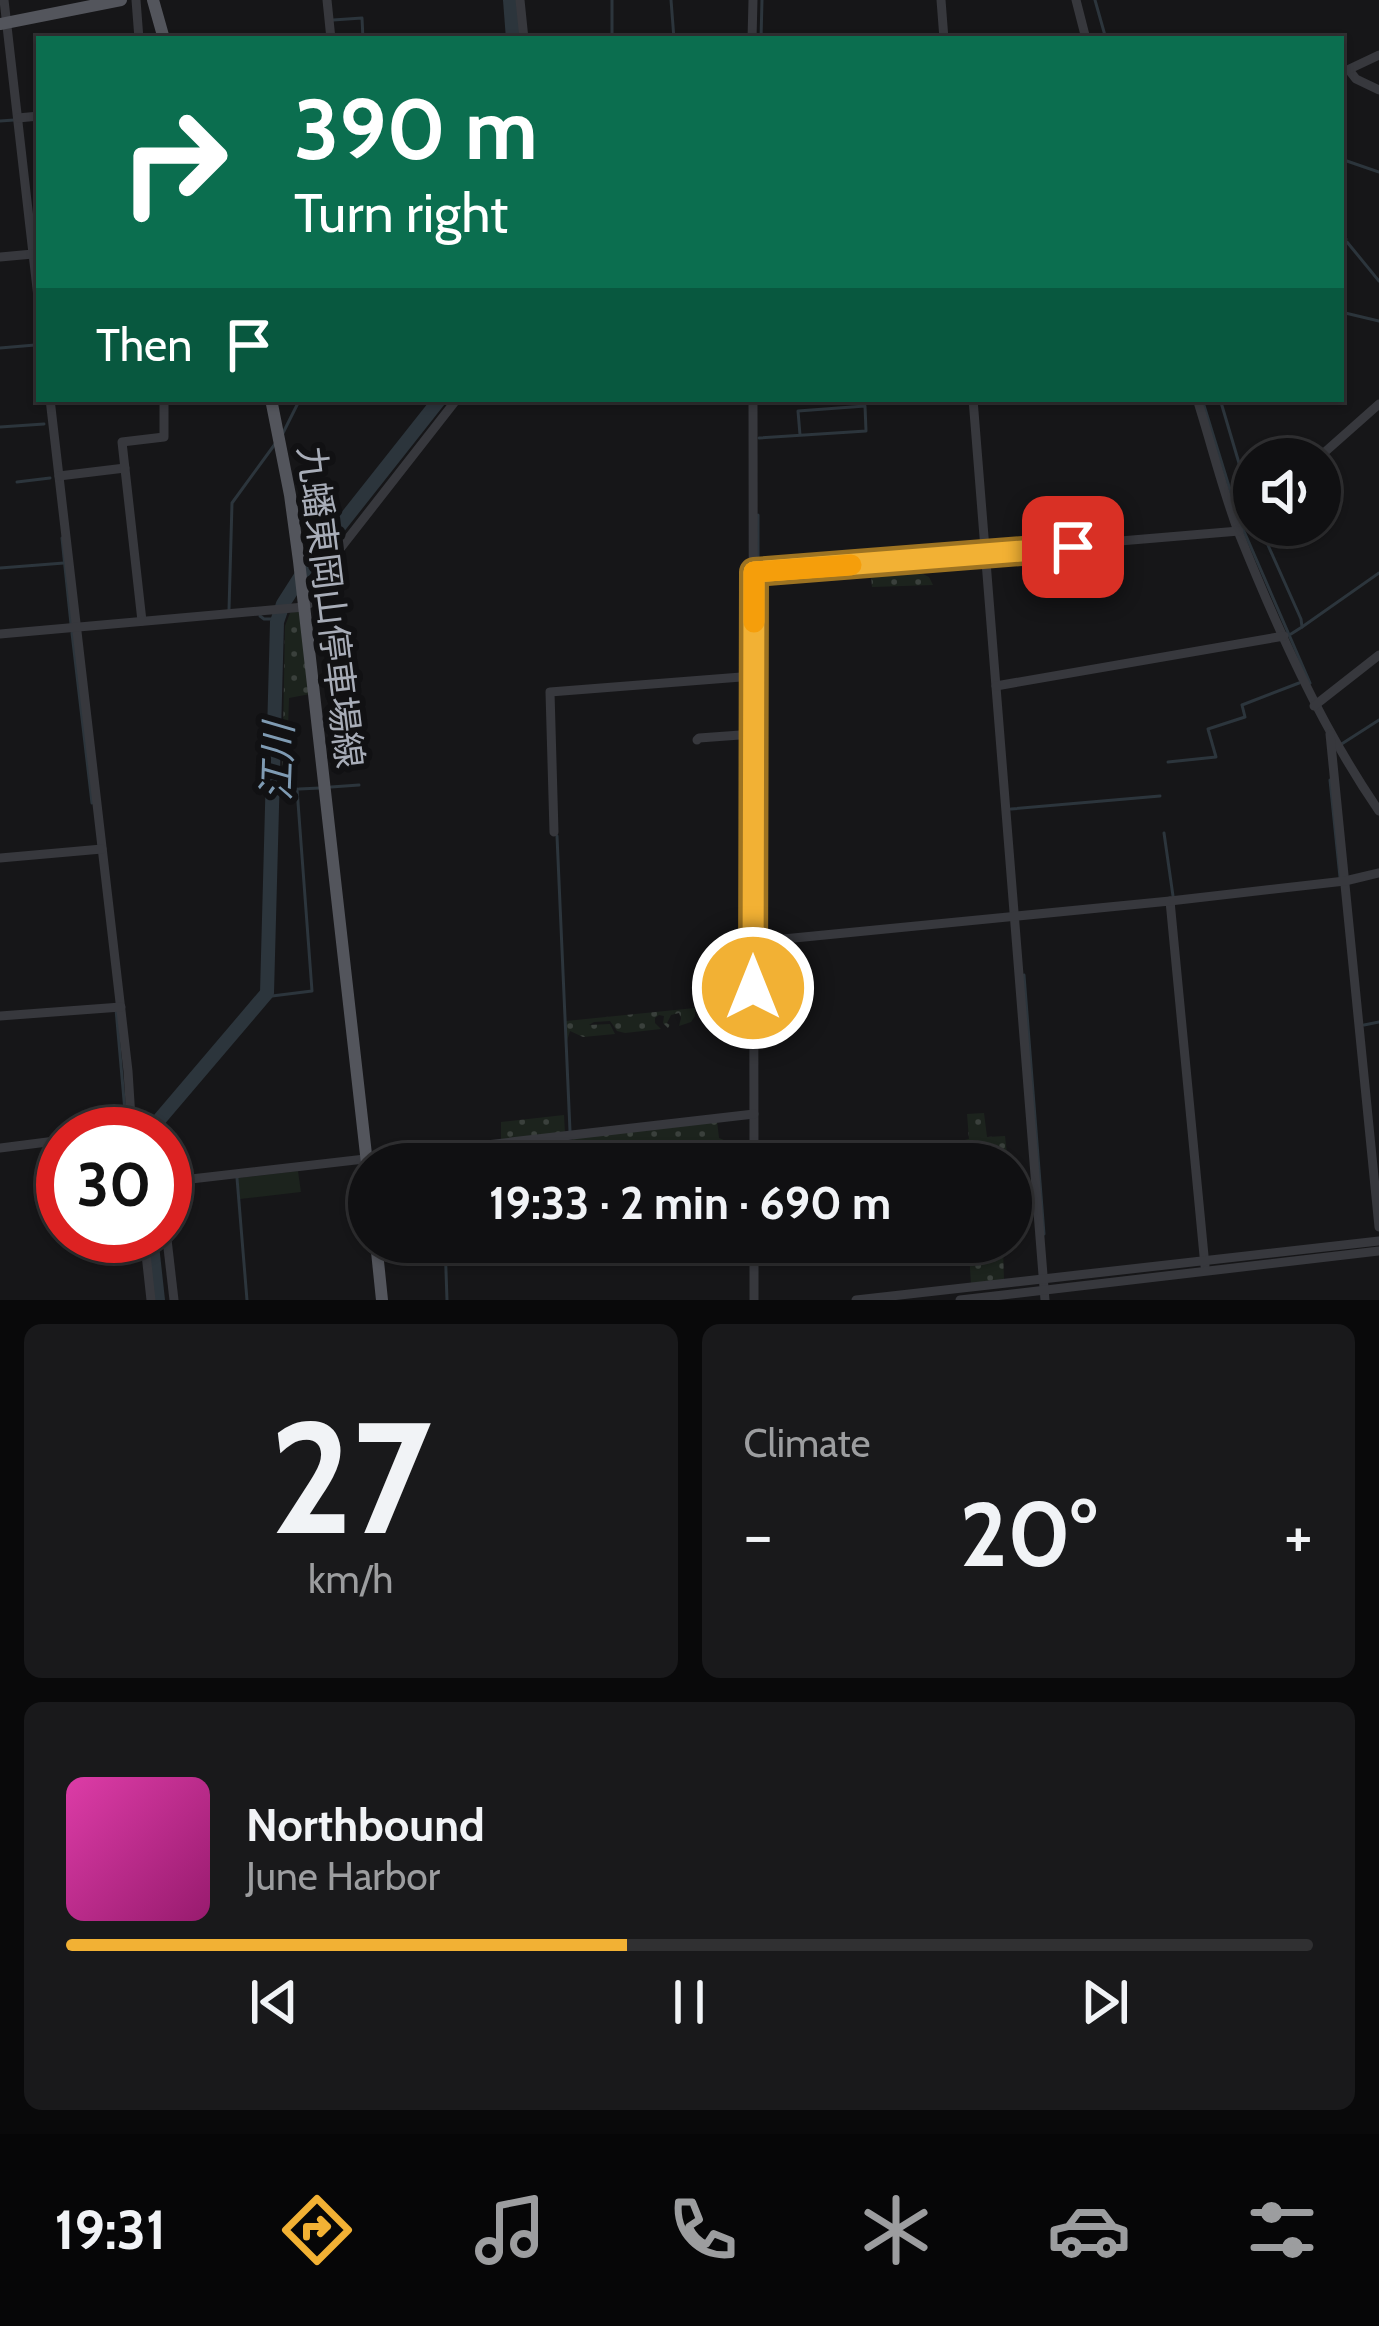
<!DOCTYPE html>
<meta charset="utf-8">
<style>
:root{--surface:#101012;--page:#19191b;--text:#f1f3f6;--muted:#9c9d9f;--line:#303032;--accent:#f2b134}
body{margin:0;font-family:Cabin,"Noto Sans JP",sans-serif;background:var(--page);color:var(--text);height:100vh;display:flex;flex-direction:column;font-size:45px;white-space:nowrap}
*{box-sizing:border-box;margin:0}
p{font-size:39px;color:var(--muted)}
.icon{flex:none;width:66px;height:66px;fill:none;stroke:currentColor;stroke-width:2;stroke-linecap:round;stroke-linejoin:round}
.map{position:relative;height:1300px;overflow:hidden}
.panel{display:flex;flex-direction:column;gap:24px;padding:24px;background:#09090a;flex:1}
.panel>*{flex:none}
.banner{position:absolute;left:36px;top:36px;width:1308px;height:366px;border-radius:0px;box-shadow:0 3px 9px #0004,0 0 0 3px var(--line);background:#0b6e4f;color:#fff;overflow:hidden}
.controls{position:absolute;left:1233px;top:438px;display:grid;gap:24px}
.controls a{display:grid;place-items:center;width:108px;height:108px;border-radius:50%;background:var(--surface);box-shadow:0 3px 9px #0004,0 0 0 3px var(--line);font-size:60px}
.speed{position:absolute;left:36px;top:1107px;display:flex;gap:24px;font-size:60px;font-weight:700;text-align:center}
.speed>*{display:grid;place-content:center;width:156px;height:156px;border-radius:50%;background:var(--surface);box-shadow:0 3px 9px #0004,0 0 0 3px var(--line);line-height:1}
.speed .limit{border:18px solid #d22;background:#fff;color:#111}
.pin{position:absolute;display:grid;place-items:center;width:102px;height:102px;color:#fff;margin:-51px;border-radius:24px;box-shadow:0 6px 18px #0006}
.me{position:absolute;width:132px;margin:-66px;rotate:0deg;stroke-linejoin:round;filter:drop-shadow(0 0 9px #0008)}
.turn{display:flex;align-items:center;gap:42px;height:252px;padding:0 60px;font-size:54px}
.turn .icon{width:156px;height:156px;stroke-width:2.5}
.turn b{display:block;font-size:84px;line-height:102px}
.then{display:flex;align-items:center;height:114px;padding:0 60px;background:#0003;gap:24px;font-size:45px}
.big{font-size:90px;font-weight:700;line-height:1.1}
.panel .card{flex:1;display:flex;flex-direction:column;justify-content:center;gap:18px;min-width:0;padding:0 42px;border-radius:18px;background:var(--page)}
.panel .dial{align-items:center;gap:0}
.dial b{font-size:156px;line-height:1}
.song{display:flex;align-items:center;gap:36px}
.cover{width:144px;height:144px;border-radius:18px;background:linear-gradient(135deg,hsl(320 70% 55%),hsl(320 70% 35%))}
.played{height:12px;border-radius:6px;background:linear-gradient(90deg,var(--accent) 45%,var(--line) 45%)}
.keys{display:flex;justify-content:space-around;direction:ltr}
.heat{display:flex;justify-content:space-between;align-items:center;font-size:66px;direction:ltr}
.panel .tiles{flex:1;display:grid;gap:24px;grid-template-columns:1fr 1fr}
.card:last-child{grid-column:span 2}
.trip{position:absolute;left:348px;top:1143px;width:684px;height:120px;border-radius:60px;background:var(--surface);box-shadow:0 3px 9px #0004,0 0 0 3px var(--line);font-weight:700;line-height:120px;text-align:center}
.menu{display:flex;height:192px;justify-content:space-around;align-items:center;background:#060607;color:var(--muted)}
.menu .icon{width:84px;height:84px}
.menu .on{color:var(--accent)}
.menu b{font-size:54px;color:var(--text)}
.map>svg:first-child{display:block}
</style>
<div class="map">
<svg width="1379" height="1300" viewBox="0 0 1379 1300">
<defs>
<pattern id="grass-dots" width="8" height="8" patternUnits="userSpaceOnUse" patternTransform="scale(3)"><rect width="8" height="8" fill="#1c231d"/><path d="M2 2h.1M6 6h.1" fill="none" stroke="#3a403c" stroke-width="1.8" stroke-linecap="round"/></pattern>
</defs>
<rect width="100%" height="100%" fill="#161618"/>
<g fill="url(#grass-dots)">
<polygon points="912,562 915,570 929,577 933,585 872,587 870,565"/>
<polygon points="298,611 300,612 310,694 289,698 286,789 282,789 285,626 290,613"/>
<polygon points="695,1008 695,1016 691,1022 679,1026 681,1018 679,1013 671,1015 667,1023 670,1025 668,1028 663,1023 664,1016 659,1015 655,1018 655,1023 661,1029 625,1033 617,1031 610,1021 594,1022 589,1025 610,1024 615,1034 583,1037 570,1031 566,1044 566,1021"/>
<polygon points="984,1113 987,1137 1005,1136 1008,1163 985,1164 984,1161 976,1164 974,1157 963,1160 960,1141 969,1139 967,1114"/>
<polygon points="564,1115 565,1134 501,1142 501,1122"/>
<polygon points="717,1121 719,1138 726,1141 727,1150 698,1152 696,1140 574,1153 573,1138"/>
<polygon points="1003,1248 1004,1281 971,1284 969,1252"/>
</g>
<polygon fill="#1c231d" points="298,1171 301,1192 240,1199 238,1178"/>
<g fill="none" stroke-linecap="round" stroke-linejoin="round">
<g stroke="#2c353c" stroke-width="3">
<polyline points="671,0 674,39"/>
<polyline points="1095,0 1106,39"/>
<polyline points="333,20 362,18 363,39"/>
<polyline points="612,39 612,0"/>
<polyline points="761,39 762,0"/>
<polyline points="0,121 14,120"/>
<polyline points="1341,159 1379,172"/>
<polyline points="1341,200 1343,207 1341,212"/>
<polyline points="1341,231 1346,239"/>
<polyline points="1347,242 1379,281"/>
<polyline points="36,309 39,339"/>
<polyline points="1341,312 1379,321"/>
<polyline points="38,345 39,345"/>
<polyline points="0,348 35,345"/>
<polyline points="1202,399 1240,522 1310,683"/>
<polyline points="1220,399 1252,507"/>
<polyline points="0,427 44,424"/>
<polyline points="283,433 300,399"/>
<polyline points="759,438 866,431 865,406 798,411 800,435"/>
<polyline points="17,482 50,478"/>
<polyline points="758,515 758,619"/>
<polyline points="1259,525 1301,619 1302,627 1291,634"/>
<polyline points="62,538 71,624"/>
<polyline points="0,568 64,563"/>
<polyline points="229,610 232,503 275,444"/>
<polyline points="260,616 264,619 278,619"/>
<polyline points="1302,627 1379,573"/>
<polyline points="72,633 92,803"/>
<polyline points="1340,745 1379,720"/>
<polyline points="1168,762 1216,757 1208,729 1245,717 1242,705 1299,683"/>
<polyline points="1330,780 1340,877"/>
<polyline points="331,787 359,785"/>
<polyline points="299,789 320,788"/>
<polyline points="1011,809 1160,796"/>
<polyline points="1164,833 1173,896"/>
<polyline points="557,836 570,1131"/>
<polyline points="1024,975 1044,1234"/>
<polyline points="264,997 312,991 297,789 273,791"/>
<polyline points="116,1009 127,1134"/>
<polyline points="1364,1025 1379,1022"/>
<polyline points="100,1134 115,1132"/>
<polyline points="237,1178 247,1300"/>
<polyline points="1011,1205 1033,1203"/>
<polyline points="139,1236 142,1258"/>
<polyline points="445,1242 447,1300"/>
</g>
<g stroke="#2c353c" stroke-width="14">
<polyline points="510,0 513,39"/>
<polyline points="147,1134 267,993 277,622 283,604 304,571 440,399"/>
<polyline points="151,1236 158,1300"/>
</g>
<g stroke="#37383d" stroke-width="9">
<polyline points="4,0 39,306"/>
<polyline points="136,0 139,39"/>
<polyline points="327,0 331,39"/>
<polyline points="520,0 524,39"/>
<polyline points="941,0 944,39"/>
<polyline points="1076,0 1086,39"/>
<polyline points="752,39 753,0"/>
<polyline points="1349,70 1356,79 1379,90"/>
<polyline points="1341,73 1379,55"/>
<polyline points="18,118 39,116"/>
<polyline points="0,257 33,254"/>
<polyline points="50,399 128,1071 132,1134"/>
<polyline points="753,399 754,1164"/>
<polyline points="973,399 1045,1300"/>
<path d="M1197,399C1211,443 1222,488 1238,531C1277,628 1320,725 1379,811"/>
<polyline points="1317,459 1379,404"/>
<polyline points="59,476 125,468"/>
<polyline points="1235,521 1254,509"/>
<polyline points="754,572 1239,531"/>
<polyline points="142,621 122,442 164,437 164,399"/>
<polyline points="0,634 304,607 309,604 314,582 457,399"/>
<polyline points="996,686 1284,636"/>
<polyline points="1314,706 1379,655"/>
<polyline points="1330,734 1379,1227"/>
<polyline points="697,740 699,738 754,734"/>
<polyline points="554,832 550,692 754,676"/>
<polyline points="0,858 102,849"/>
<polyline points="1170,901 1205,1266"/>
<polyline points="753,942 1170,901 1345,881 1379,873"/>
<polyline points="0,1016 121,1007"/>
<polyline points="0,1148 63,1140"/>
<polyline points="165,1182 754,1114"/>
<polyline points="165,1222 174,1300"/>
<polyline points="144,1236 151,1300"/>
<polyline points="754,1242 754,1300"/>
<polyline points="856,1300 1379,1241"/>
<polyline points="960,1300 1379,1251"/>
</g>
<g stroke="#53555c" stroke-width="12">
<polyline points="153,0 164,39"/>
<polyline points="0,24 121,0"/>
<polyline points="271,399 290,495 299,561 369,1181"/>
<polyline points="376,1242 382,1300"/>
</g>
</g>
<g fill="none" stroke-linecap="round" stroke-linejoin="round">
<defs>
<polyline id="route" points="753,988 754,572 1073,547"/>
</defs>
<use href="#route" stroke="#9d7322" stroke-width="30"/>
<use href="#route" stroke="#f2b134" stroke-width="21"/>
<polyline stroke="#f59e0b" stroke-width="21" points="754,622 754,572 851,565"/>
</g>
<g text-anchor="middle" stroke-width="12" stroke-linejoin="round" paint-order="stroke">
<g font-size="36" fill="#a8adb8" stroke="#111113">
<text transform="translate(331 607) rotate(83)" y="13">九蟠東岡山停車場線</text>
</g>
<g font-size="39" font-style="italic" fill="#7f9bb3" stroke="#111113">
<text transform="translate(277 762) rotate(-88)" y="14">江川</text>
</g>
</g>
</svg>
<div class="controls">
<a><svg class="icon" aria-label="sound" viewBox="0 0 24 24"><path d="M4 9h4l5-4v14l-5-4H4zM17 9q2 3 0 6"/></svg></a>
</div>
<div class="speed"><div class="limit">30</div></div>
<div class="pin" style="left:1073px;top:547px;background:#d93025"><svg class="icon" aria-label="arrive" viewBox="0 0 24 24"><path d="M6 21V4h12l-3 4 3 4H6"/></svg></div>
<svg class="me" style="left:753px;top:988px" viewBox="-20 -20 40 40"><circle r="17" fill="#f2b134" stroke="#fff" stroke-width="3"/><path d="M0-11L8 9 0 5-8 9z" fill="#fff"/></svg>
<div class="trip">19:33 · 2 min · 690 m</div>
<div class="banner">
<div class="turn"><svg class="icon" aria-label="right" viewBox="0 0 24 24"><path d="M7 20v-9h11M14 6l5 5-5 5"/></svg><div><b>390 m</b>Turn right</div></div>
<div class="then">Then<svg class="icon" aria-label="arrive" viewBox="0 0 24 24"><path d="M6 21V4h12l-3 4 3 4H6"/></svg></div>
</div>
</div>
<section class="panel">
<div class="tiles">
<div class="card dial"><b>27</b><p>km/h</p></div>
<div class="card"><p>Climate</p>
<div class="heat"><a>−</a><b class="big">20°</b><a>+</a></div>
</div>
<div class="card">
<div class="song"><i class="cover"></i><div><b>Northbound</b><p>June Harbor</p></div></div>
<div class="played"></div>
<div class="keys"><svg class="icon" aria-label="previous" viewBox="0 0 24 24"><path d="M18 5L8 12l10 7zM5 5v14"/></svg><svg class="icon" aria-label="pause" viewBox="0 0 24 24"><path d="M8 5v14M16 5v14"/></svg><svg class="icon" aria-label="next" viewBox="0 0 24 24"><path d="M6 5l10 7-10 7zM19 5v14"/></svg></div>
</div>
</div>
</section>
<nav class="menu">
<b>19:31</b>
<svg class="icon on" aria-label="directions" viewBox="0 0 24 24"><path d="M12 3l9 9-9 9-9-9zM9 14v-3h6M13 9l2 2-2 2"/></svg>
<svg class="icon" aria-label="music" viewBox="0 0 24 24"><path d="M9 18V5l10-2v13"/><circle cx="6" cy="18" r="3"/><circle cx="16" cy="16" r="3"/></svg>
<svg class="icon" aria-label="phone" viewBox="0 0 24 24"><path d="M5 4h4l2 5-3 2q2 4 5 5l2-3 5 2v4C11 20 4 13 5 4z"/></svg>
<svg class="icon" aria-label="climate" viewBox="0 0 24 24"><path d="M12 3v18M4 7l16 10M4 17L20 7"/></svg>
<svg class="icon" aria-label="car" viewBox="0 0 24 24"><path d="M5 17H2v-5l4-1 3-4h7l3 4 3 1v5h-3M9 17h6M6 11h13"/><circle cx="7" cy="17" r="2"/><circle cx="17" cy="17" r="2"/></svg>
<svg class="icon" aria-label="filters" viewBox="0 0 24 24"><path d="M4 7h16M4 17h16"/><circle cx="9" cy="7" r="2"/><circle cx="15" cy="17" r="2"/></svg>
</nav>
